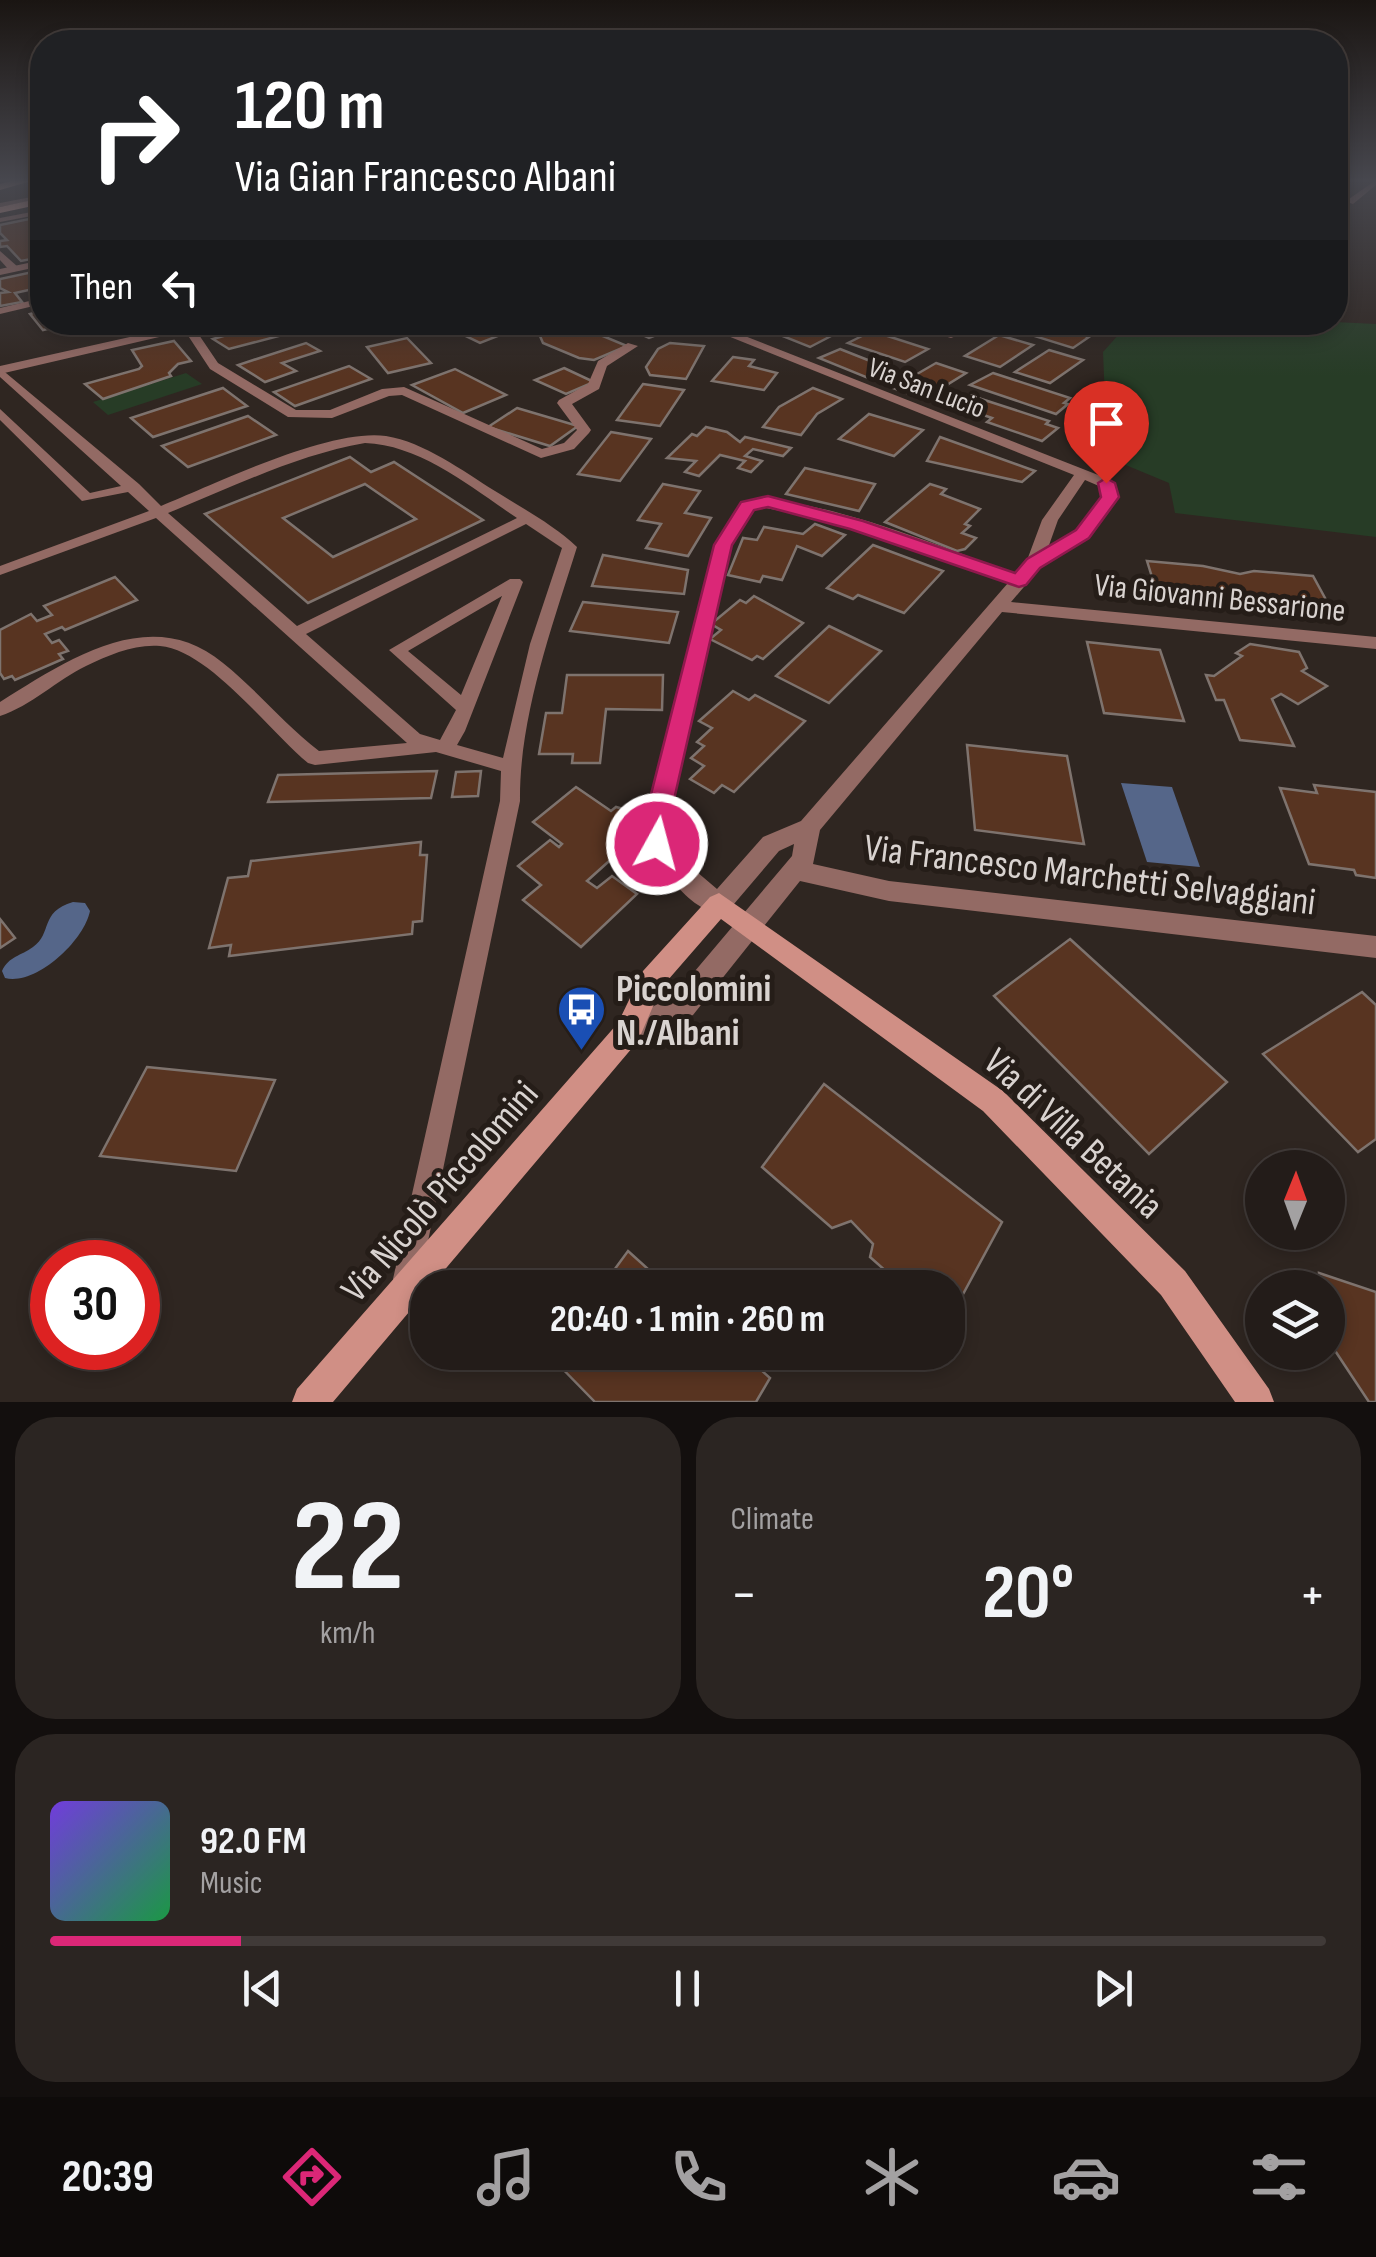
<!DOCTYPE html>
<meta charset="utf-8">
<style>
:root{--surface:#231c19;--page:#2b2522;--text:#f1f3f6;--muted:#a3a1a2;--line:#403a38;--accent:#db2777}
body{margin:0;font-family:"Sofia Sans Condensed",sans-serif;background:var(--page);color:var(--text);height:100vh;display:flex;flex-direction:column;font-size:38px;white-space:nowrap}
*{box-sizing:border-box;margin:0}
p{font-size:32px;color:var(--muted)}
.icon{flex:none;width:55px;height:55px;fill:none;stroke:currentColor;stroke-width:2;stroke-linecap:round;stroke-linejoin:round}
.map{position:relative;height:1402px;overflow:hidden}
.drawer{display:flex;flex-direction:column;gap:15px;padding:15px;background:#130f0e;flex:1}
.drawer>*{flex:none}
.hud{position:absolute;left:30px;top:30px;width:1318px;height:305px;border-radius:40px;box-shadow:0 5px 15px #0003,0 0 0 2px var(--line);background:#202124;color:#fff;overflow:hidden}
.needle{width:65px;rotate:1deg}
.controls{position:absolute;left:1245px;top:1150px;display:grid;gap:20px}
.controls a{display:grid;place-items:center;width:100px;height:100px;border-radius:50%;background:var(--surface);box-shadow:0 5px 15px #0003,0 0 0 2px var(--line);font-size:50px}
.speed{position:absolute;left:30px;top:1240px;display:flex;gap:20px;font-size:50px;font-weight:700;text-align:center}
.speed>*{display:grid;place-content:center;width:130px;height:130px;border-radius:50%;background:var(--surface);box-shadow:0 5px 15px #0003,0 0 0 2px var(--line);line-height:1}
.speed .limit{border:15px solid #d22;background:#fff;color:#111}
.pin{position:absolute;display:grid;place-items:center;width:85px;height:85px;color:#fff;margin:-102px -42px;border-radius:50% 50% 50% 0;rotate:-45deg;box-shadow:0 0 10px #0007}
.pin .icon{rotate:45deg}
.me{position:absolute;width:110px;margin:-55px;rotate:7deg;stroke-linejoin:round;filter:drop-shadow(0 0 8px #0008)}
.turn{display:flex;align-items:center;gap:35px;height:210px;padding:0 40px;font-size:45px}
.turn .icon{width:130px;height:130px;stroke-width:2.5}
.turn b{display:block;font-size:70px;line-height:85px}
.then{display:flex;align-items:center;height:95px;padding:0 40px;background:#0003;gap:20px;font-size:38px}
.big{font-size:75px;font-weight:700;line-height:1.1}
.drawer .tile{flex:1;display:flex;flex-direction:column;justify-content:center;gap:15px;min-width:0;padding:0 35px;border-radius:40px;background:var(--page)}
.drawer .dial{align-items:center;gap:0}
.dial b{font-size:130px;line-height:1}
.song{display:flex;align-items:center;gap:30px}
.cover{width:120px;height:120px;border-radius:15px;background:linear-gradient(135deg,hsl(260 70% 55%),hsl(140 70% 35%))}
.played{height:10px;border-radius:5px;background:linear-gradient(90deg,var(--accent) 15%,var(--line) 15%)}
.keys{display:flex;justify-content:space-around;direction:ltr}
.heat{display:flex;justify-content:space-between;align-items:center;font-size:55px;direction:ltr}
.drawer .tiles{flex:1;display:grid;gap:15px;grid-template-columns:1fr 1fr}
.tile:last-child{grid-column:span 2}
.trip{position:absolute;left:410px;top:1270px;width:555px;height:100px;border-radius:40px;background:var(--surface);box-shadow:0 5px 15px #0003,0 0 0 2px var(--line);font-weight:700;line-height:100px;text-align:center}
.menu{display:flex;height:160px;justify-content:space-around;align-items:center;background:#0e0b0a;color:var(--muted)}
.menu .icon{width:70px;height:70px}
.menu .on{color:var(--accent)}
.menu b{font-size:45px;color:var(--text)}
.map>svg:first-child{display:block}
</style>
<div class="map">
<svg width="1376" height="1402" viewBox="0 0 1376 1402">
<rect width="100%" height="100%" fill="#2f2621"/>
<g fill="#273c26">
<polygon points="1335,322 1376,324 1376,537 1175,513 1169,483 1092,451 1106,424 1103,352 1129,323"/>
<polygon points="186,373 202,384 108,415 93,402"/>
</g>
<g fill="#556689">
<polygon points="1121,783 1172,787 1200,867 1147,862"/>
<path d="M73,902L85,903L90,911C84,941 36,986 5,978L2,971C9,956 21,956 33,947C53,933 39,912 73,902Z"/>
</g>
<g fill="#583421" stroke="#7e736e" stroke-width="2.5" fill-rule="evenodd">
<polygon points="34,218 42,226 42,257 21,261 7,246 0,247 0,241 7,240 0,233 0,225"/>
<polygon points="42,270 42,287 15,293 22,302 0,306 0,293 8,292 0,288 0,279"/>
<polygon points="42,311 42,322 75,322 43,330 30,314"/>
<polygon points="272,322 298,322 305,329 229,349 213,339"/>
<polygon points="329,322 378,322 379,325 334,332"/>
<polygon points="470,322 487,322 508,332 480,343 451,329"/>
<polygon points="614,322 662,322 675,328 649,338"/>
<polygon points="801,322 845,322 852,325 810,347 775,333"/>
<polygon points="1024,322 1040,322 1089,337 1073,348 1012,329"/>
<polygon points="574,324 627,346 594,360 579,358 543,343 540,336"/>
<polygon points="872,331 928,349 905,362 848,343"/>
<polygon points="999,335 1033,345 1000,367 965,356"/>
<polygon points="407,338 431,363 388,373 367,347"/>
<polygon points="174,341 191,361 178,364 169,373 171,376 103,399 85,384 139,369 142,366 132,350"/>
<polygon points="306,343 320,351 282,363 296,371 265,382 238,365"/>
<polygon points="670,343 704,346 686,379 650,375 646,367 658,349"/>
<polygon points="840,349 893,370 873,380 819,358"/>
<polygon points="1049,350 1083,360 1050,383 1015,372"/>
<polygon points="733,357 754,360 749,366 777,373 764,390 712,381"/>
<polygon points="936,363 966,373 924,399 893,388"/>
<polygon points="349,366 371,379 295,406 274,392"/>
<polygon points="564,368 594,382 566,394 535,380"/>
<polygon points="455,369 506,395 463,413 412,385"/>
<polygon points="993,373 1070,398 1064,403 1068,404 1056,414 970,385"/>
<polygon points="643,384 684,390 660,426 617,420"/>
<polygon points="223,388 247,406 153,437 131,418"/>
<polygon points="813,388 842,399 817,414 801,435 763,427 779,407"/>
<polygon points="969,395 1049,421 1046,424 1058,428 1042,441 987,422 992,418 955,405"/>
<polygon points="517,408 578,426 550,446 488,427"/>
<polygon points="869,414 923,430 894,456 839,439"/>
<polygon points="248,416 276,435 188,467 162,446"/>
<polygon points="706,427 727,432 740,442 745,437 791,448 783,456 753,449 745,456 762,461 751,472 738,468 745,461 720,455 699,476 685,472 696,461 667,458 692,434 697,436"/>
<polygon points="611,432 651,439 620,481 578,474"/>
<polygon points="940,437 1035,471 1022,482 927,461"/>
<path d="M350,457L371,472L394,462L483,520L308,603L205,514ZM365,484L416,519L333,557L283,518Z"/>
<polygon points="805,468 875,484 859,511 786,494"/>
<polygon points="663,484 700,491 685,513 711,518 688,556 646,548 661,524 638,520"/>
<polygon points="930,484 946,489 941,494 980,509 965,524 970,526 962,533 976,538 965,549 957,551 885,522"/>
<polygon points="815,524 845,535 822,556 797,546 782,580 763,576 760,582 728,575 743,538 757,540 764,527 803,534"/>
<polygon points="873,545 943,571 904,613 858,595 853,599 827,588"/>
<polygon points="603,555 688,570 684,594 592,586"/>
<polygon points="1147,561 1203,566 1240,574 1254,571 1313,576 1331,609 1157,593"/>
<polygon points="115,577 137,600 65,630 62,627 45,634 52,643 59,640 68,651 59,654 63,659 15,680 12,676 4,679 0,673 0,630 31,614 37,621 52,615 44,606"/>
<polygon points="754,596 803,623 763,659 757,656 752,660 710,639 721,630 711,624 740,600 746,603"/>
<polygon points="583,602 678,612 669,643 570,631"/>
<polygon points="829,626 881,651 829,703 776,676"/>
<polygon points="1087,642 1160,650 1184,721 1104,713"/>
<polygon points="1250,644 1299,652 1307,668 1302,671 1327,686 1298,704 1281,694 1272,699 1294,746 1240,740 1224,700 1216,700 1206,675 1214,676 1242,656 1236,653"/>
<polygon points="567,675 663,675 662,710 606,709 600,763 572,763 573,754 539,754 546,713 562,713"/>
<polygon points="733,691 749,700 755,695 805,721 734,792 722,785 714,793 690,779 704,766 691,758 704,746 697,742 712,728 699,721"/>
<polygon points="967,745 1067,756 1084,844 975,830"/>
<polygon points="437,771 431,798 268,802 278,775"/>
<polygon points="481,771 478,796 452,797 456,772"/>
<polygon points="1314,785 1376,792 1376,878 1356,875 1354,870 1309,864 1280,788 1317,793"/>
<polygon points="576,787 611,811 616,807 634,812 628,844 587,881 597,888 612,876 637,894 581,947 523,900 541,885 518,866 550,840 559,847 562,844 533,822"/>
<polygon points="421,842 420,855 427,855 422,921 413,922 412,934 229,956 231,945 209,948 228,878 248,876 251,861"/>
<polygon points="0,919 15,938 0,948"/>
<polygon points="1070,939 1227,1082 1149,1154 994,996"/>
<polygon points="1362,992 1376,1005 1376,1139 1358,1152 1263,1054"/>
<polygon points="147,1067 275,1080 236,1171 100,1156"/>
<polygon points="824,1084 1002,1222 948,1322 948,1288 905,1288 870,1257 873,1244 851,1221 832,1228 762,1167"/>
<polygon points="628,1251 669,1288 601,1288"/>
<polygon points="1319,1273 1376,1292 1376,1402 1369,1402 1328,1340 1328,1288 1320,1288"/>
<polygon points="553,1352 741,1352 770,1378 756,1402 595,1402 550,1356"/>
</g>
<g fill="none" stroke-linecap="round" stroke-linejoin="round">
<g fill="#936a64" fill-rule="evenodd">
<polygon points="1376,180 1376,185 1353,204 1335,198 1335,193 1349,199"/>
<polygon points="42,195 42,199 0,207 0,203"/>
<polygon points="42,210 42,214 0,222 0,218"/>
<path d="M0,368L139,484L161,506C215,484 329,428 386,436C424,442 463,471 495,491C522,508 554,525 577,547C552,627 519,717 520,801L418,1289L408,1294L398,1289L393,1279L500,801L501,771L436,752L315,765L308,763C269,731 209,650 160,646C134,644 109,655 86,666C57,680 31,706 0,716V702C66,661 150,602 223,663C257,690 284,724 319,751L407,743L156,518L0,575V566L149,511L128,492L82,501L0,420V409L90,493L121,486L0,377ZM365,443C421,445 472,488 517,518L297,626L168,513C233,487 296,455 365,443ZM526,524L562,548L530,644L503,758L457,745L465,731L523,582L520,579H510L389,650L456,710L440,740L420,734L306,634ZM502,596L461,695L408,651Z"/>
</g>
<polygon fill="#936a64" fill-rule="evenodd" points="0,251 18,267 18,271 10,271 0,260"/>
<g fill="#936a64" fill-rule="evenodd">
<polygon points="42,260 42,266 0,275 0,269"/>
<polygon points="42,298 42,304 0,314 0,308"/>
<polygon points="216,322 195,329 218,363 296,410 330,410 382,389 404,387 542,449 564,443 577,430 557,403 559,400 588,384 598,361 628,343 638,346 607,366 599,389 572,404 591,430 589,433 574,449 541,458 402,395 389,396 332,418 288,417 210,369 185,331 0,374 0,366 188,324"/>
<path d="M693,322H709L1111,480L1118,497L1088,537L1040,568L1011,602L1376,637V649L1002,612L820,830L813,864L889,881L1376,936V958L889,901L800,881L693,1015L628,1045L618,1041L614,1032L618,1023L673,997L792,856L794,844L779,851L728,911C694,923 649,855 644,826L715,545L742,502C804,489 952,551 1016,574L1026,563L1042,520L1074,475ZM1085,480L1099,486L1102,497L1076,531L1048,548L1058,520ZM766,508L830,521L1008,583L801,821L763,837L717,889L677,855L666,826L731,545L752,509Z"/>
<path d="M896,322C913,322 939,332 952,331C966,329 976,322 991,322L951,338Z"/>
</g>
<polygon fill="#d08f85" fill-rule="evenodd" points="719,893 1003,1091 1185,1271 1269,1389 1274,1402 1235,1402 1161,1295 983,1111 721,919 661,988 638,1041 333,1402 292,1402 297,1389 618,1023 643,971 710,897"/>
<g fill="#f5b1a7" fill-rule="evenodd">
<polygon points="18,179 38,179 0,190 0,184"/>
<polygon points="42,198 42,204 0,213 0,207"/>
</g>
</g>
<linearGradient id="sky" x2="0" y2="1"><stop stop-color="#1a1512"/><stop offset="0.48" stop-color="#47474e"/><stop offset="1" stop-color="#47474e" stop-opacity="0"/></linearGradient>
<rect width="1376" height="376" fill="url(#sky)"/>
<polygon fill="#db2777" stroke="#8e194d" stroke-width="2.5" points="1106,478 1115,483 1119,497 1089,538 1040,568 1026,585 1019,587 850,529 768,507 754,510 732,545 668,826 670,844 667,851 657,854 648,851 643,826 714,545 741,502 768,496 863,521 1015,573 1027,559 1076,530 1101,497 1098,483"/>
<defs>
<symbol id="bus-pin" viewBox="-11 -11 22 30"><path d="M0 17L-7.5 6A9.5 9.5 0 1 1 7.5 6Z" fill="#1a4fb4" stroke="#251d18"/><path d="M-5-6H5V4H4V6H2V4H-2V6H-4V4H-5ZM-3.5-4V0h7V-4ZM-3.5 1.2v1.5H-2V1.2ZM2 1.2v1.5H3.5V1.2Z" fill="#fff"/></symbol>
</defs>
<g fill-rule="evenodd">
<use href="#bus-pin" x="554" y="982" width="55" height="75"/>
</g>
<g text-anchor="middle" stroke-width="10" stroke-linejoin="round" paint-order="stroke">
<g font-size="28" fill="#d9d3d0" stroke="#251d18">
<text transform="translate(927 387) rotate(21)" y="10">Via San Lucio</text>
</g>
<g font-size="32" fill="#d9d3d0" stroke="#251d18">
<text transform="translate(1220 597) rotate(6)" y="11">Via Giovanni Bessarione</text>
</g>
<g font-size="38" fill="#d9d3d0" stroke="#251d18">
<text transform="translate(1090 874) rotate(7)" y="13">Via Francesco Marchetti Selvaggiani</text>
<text transform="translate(1074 1133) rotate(43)" y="13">Via di Villa Betania</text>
<text transform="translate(439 1191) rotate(-49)" y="13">Via Nicolò Piccolomini</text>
</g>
<g font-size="38" font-weight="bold" fill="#d9d3d0" stroke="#251d18" text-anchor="start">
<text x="616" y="1001">Piccolomini<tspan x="616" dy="44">N./Albani</tspan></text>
</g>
</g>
</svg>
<div class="controls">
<a><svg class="needle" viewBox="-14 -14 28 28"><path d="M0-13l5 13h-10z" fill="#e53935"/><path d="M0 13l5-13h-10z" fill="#a3a1a2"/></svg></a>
<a><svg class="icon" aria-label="layers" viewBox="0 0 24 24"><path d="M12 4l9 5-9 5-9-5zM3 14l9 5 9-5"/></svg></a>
</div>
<div class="speed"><div class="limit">30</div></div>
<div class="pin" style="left:1106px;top:483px;background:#d93025"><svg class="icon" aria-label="arrive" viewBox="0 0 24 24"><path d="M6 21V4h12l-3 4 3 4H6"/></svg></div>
<svg class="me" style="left:657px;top:844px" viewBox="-20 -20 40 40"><circle r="17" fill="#db2777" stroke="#fff" stroke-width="3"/><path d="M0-11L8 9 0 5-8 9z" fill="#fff"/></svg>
<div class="trip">20:40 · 1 min · 260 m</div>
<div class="hud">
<div class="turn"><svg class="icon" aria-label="right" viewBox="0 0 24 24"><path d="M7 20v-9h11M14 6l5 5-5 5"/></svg><div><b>120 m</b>Via Gian Francesco Albani</div></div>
<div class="then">Then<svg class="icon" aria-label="left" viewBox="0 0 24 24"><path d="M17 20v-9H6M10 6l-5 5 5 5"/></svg></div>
</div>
</div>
<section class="drawer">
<div class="tiles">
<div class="tile dial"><b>22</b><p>km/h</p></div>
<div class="tile"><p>Climate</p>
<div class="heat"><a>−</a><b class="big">20°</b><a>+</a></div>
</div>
<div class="tile">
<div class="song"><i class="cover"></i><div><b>92.0 FM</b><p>Music</p></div></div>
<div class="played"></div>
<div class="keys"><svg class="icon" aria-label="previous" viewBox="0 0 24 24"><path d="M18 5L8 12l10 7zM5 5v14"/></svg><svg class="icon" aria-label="pause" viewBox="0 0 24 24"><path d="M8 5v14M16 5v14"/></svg><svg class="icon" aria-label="next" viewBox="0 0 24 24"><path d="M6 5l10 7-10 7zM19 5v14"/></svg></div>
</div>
</div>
</section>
<nav class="menu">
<b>20:39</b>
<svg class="icon on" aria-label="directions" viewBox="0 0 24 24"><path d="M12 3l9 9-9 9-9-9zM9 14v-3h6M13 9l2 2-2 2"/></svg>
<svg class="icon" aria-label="music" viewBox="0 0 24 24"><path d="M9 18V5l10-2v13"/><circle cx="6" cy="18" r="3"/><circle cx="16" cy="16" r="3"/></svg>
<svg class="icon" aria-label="phone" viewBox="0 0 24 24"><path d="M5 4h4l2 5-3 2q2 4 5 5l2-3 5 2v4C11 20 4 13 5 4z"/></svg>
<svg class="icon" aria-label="climate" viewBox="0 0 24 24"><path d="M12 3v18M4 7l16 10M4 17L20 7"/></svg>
<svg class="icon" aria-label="car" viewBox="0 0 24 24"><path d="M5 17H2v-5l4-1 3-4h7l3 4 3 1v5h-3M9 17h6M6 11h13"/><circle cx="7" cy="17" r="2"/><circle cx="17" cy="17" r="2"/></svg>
<svg class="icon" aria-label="filters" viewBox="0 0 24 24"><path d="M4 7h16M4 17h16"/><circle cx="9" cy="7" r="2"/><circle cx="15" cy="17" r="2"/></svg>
</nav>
